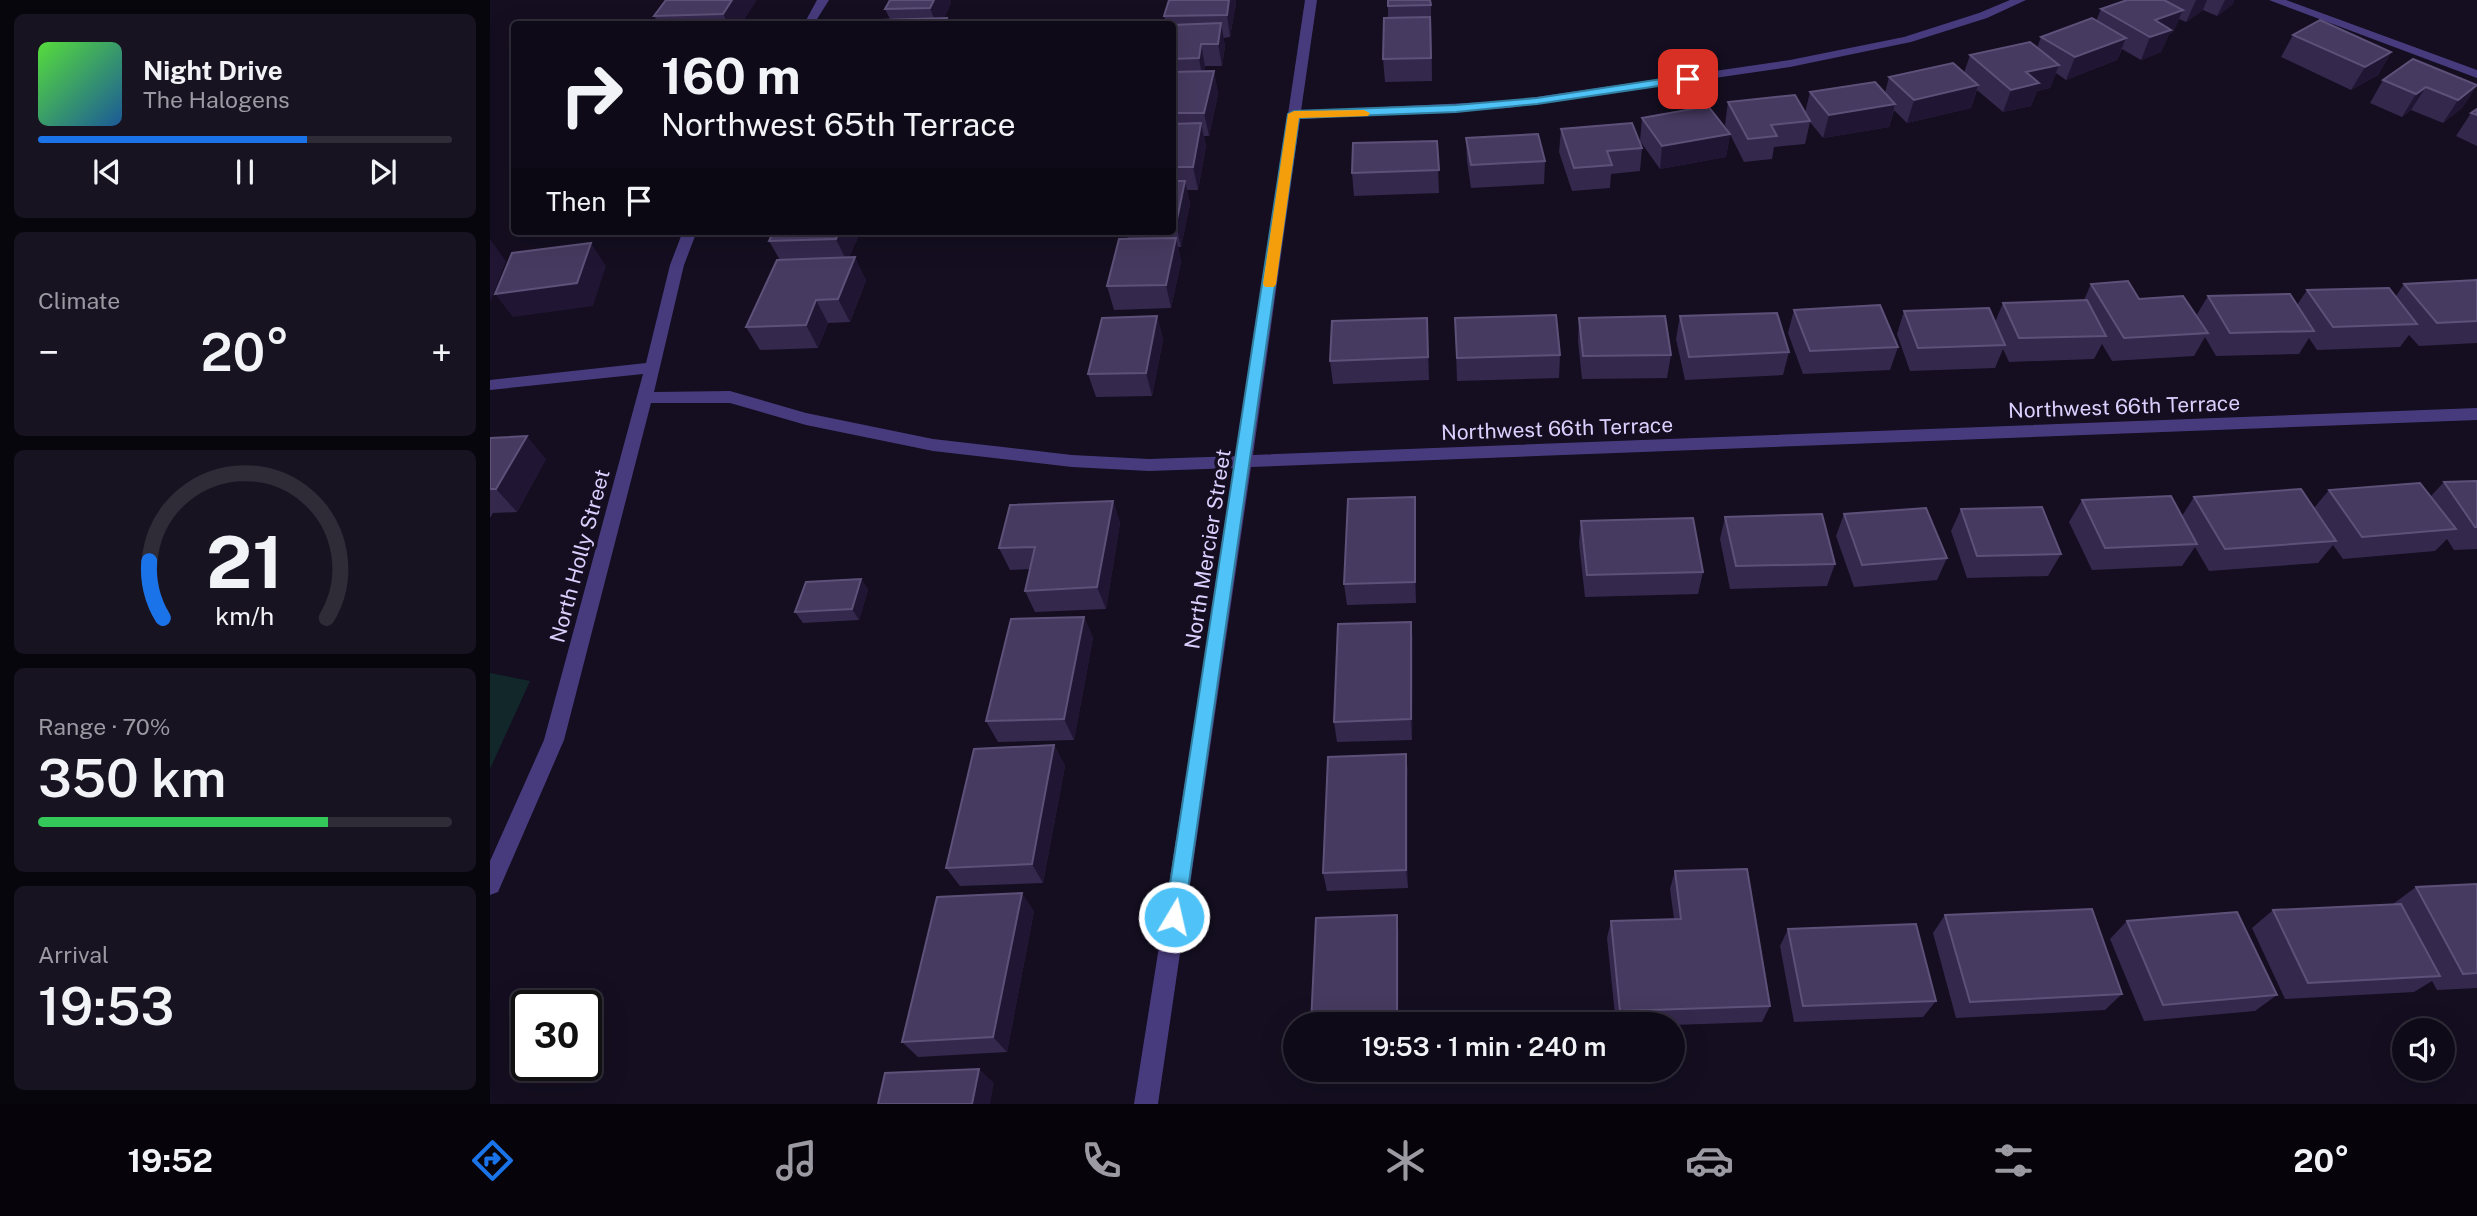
<!DOCTYPE html>
<meta charset="utf-8">
<style>
:root{--surface:#0f0a18;--page:#181321;--text:#f1f3f6;--muted:#9b9aa2;--line:#2f2b37;--accent:#1a73e8}
body{margin:0;font-family:"Public Sans",sans-serif;background:var(--page);color:var(--text);height:100vh;display:flex;flex-direction:column;font-size:26px;white-space:nowrap}
*{box-sizing:border-box;margin:0}
p{font-size:23px;color:var(--muted)}
.icon{flex:none;width:38px;height:38px;fill:none;stroke:currentColor;stroke-width:2;stroke-linecap:round;stroke-linejoin:round}
.map{position:relative;flex:1;overflow:hidden}
.sheet{display:flex;flex-direction:column;gap:14px;padding:14px;background:#08060d;width:490px}
.sheet>*{flex:none}
.banner{position:absolute;left:21px;top:21px;width:665px;height:214px;border-radius:7px;box-shadow:0 7px 28px #0002,0 0 0 2px var(--line);background:#0f0a18;color:var(--text);overflow:hidden}
.fabs{position:absolute;left:1902px;top:1018px;display:grid;gap:14px}
.fabs a{display:grid;place-items:center;width:63px;height:63px;border-radius:50%;background:var(--surface);box-shadow:0 7px 28px #0002,0 0 0 2px var(--line);font-size:35px}
.speed{position:absolute;left:21px;top:990px;display:flex;gap:14px;font-size:35px;font-weight:700;text-align:center}
.speed>*{display:grid;place-content:center;width:91px;height:91px;border-radius:50%;background:var(--surface);box-shadow:0 7px 28px #0002,0 0 0 2px var(--line);line-height:1}
.speed .limit{border:4px solid #111;border-radius:10px;background:#fff;color:#111}
.pin{position:absolute;display:grid;place-items:center;width:60px;height:60px;color:#fff;margin:-30px;border-radius:14px;box-shadow:0 4px 10px #0006}
.me{position:absolute;width:77px;margin:-38px;rotate:9deg;stroke-linejoin:round;filter:drop-shadow(0 0 5px #0008)}
.turn{display:flex;align-items:center;gap:24px;height:147px;padding:0 35px;font-size:32px}
.turn .icon{width:91px;height:91px;stroke-width:2.5}
.turn b{display:block;font-size:49px;line-height:60px}
.then{display:flex;align-items:center;height:66px;padding:0 35px;background:#0003;gap:14px;font-size:26px}
.big{font-size:52px;font-weight:600;line-height:1.1}
.sheet .card{flex:1;display:flex;flex-direction:column;justify-content:center;gap:10px;min-width:0;padding:0 24px;border-radius:10px;background:var(--page)}
.sheet .dial{align-items:center;gap:0}
.dial svg{height:182px;overflow:visible;fill:none;stroke:var(--line);stroke-width:7;stroke-linecap:round;text-anchor:middle}
.dial text{fill:var(--text);stroke:none}
.song{display:flex;align-items:center;gap:21px}
.cover{width:84px;height:84px;border-radius:10px;background:linear-gradient(135deg,hsl(110 70% 55%),hsl(210 70% 35%))}
.played{height:7px;border-radius:4px;background:linear-gradient(90deg,var(--accent) 65%,var(--line) 65%)}
.keys{display:flex;justify-content:space-around;direction:ltr}
.heat{display:flex;justify-content:space-between;align-items:center;font-size:38px;direction:ltr}
.charge{height:10px;border-radius:5px;background:linear-gradient(90deg,#34c759 70%,var(--line) 0)}
.trip{position:absolute;left:793px;top:1012px;width:402px;height:70px;border-radius:35px;background:var(--surface);box-shadow:0 7px 28px #0002,0 0 0 2px var(--line);font-weight:600;line-height:70px;text-align:center}
.tabs{display:flex;height:112px;justify-content:space-around;align-items:center;background:#06040a;color:var(--muted)}
.tabs .icon{width:49px;height:49px}
.tabs .active{color:var(--accent)}
.tabs b{font-size:32px;color:var(--text)}
main{display:flex;flex:1;min-height:0}
.map>svg:first-child{display:block}
</style>
<main>
<section class="sheet">
<div class="card">
<div class="song"><i class="cover"></i><div><b>Night Drive</b><p>The Halogens</p></div></div>
<div class="played"></div>
<div class="keys"><svg class="icon" aria-label="previous" viewBox="0 0 24 24"><path d="M18 5L8 12l10 7zM5 5v14"/></svg><svg class="icon" aria-label="pause" viewBox="0 0 24 24"><path d="M8 5v14M16 5v14"/></svg><svg class="icon" aria-label="next" viewBox="0 0 24 24"><path d="M6 5l10 7-10 7zM19 5v14"/></svg></div>
</div>
<div class="card"><p>Climate</p>
<div class="heat"><a>−</a><b class="big">20°</b><a>+</a></div>
</div>
<div class="card dial"><svg viewBox="0 0 100 80">
<path d="M14 69A42 42 0 1 1 86 69"/>
<path d="M14 69A42 42 0 0 1 8 44" stroke="#1a73e8"/>
<text x="50" y="56" font-size="32" font-weight="700">21</text>
<text x="50" y="72" font-size="11">km/h</text>
</svg></div>
<div class="card"><p>Range · 70%</p><b class="big">350 km</b><div class="charge"></div></div>
<div class="card"><p>Arrival</p><b class="big">19:53</b></div>
</section>
<div class="map">
<svg width="1987" height="1104" viewBox="0 0 1987 1104">
<rect width="100%" height="100%" fill="#140e20"/>
<polygon fill="#112729" points="0,673 40,681 0,769"/>
<g fill="none" stroke-linecap="round" stroke-linejoin="round">
<g fill="#483b7d" fill-rule="evenodd">
<polygon points="327,0 339,0 324,24 314,24"/>
<polygon points="815,0 827,0 811,111 1018,101 1300,60 1414,37 1489,13 1520,0 1536,0 1497,18 1421,42 1300,67 1018,108 810,119 763,455 1987,408 1987,420 761,467 668,1104 644,1104 745,468 659,471 582,467 443,451 316,425 240,403 161,403 74,740 8,892 0,895 0,861 54,740 153,374 0,390 0,380 156,363 180,265 193,231 207,231 194,265 164,392 240,391 316,413 443,439 582,455 659,459 747,456"/>
<polygon points="1779,0 1796,0 1987,70 1987,78"/>
</g>
</g>
<g fill="#35284d">
<polygon points="176,0 266,0 266,1 251,24 169,24 164,16"/>
<polygon points="400,0 460,0 461,3 454,18 457,18 460,24 389,24 400,19 395,9"/>
<polygon points="679,0 746,0 746,3 740,37 733,38 735,46 732,66 715,66 714,71 724,71 728,94 719,136 714,136 716,146 708,190 697,190 700,204 691,247 688,247 691,262 681,308 624,310 617,286 638,239 636,231 682,231 682,24 676,24 674,16"/>
<polygon points="898,0 941,5 942,81 895,82 893,59 898,18"/>
<polygon points="1637,0 1744,0 1742,5 1727,16 1713,10 1696,22 1689,19 1683,32 1679,34 1671,52 1651,60 1632,49 1627,60 1576,80 1566,73 1560,88 1547,91 1541,106 1513,112 1487,90 1481,108 1417,123 1404,110 1399,127 1333,138 1320,122 1315,144 1284,147 1282,159 1254,162 1240,134 1236,157 1170,169 1150,141 1152,118 1239,132 1235,125 1238,102 1315,113 1320,92 1395,93 1399,77 1474,73 1480,55 1547,48 1551,37 1606,21 1611,9"/>
<polygon points="1803,35 1901,52 1888,75 1861,90 1791,57"/>
<polygon points="1893,80 1987,85 1972,108 1953,123 1921,110 1912,117 1880,103"/>
<polygon points="1987,109 1987,146 1966,136 1981,113"/>
<polygon points="1071,129 1152,148 1150,171 1121,174 1120,188 1082,191 1069,152"/>
<polygon points="976,138 1055,161 1054,184 981,188 977,161"/>
<polygon points="947,141 949,193 864,196 862,173"/>
<polygon points="284,231 371,231 359,257 376,280 360,322 338,323 328,348 270,350 256,327 290,260 279,241"/>
<polygon points="1987,278 1987,343 1929,346 1919,335 1910,347 1827,350 1819,338 1809,354 1726,356 1715,337 1704,356 1622,361 1612,344 1604,359 1519,362 1513,349 1505,368 1420,371 1407,334 1414,311 1505,322 1513,303 1594,300 1601,284 1706,316 1718,296 1807,305 1817,290 1906,296 1914,284 1985,280"/>
<polygon points="1304,310 1408,347 1400,370 1313,374 1298,333"/>
<polygon points="667,316 673,340 662,396 606,397 598,374"/>
<polygon points="1190,316 1299,352 1293,375 1195,380 1186,339"/>
<polygon points="937,318 939,380 843,384 840,361"/>
<polygon points="965,318 1070,355 1069,378 967,381"/>
<polygon points="1089,318 1181,355 1177,378 1092,379 1088,341"/>
<polygon points="0,438 56,459 27,512 3,513 0,518"/>
<polygon points="1987,481 1987,549 1964,550 1957,539 1945,551 1853,559 1843,545 1828,563 1719,571 1705,547 1692,566 1602,570 1579,522 1592,500 1692,516 1704,497 1824,508 1839,490 1941,496 1954,482"/>
<polygon points="623,501 630,523 616,609 545,612 535,591 540,569 520,570 509,548"/>
<polygon points="1471,509 1571,554 1558,576 1477,578 1461,531"/>
<polygon points="1354,514 1457,558 1447,580 1364,587 1346,536"/>
<polygon points="1235,517 1345,564 1337,586 1240,589 1230,539"/>
<polygon points="926,520 926,603 857,605 854,584"/>
<polygon points="1091,521 1213,572 1208,594 1095,597 1089,543"/>
<polygon points="371,579 378,590 369,620 313,623 305,612"/>
<polygon points="594,617 603,638 584,740 508,742 496,721"/>
<polygon points="921,622 923,643 922,740 847,742 844,722"/>
<polygon points="564,745 575,766 553,883 470,886 456,868"/>
<polygon points="916,754 918,774 918,888 837,891 833,873"/>
<polygon points="1185,871 1280,1006 1272,1022 1183,1025 1183,1024 1126,1024 1117,938 1121,921 1184,919 1180,889"/>
<polygon points="1987,884 1987,988 1947,990 1942,981 1924,992 1795,999 1762,928 1783,910 1903,904 1926,887"/>
<polygon points="544,911 517,1052 428,1057 412,1042"/>
<polygon points="1455,915 1632,994 1615,1010 1466,1018 1443,933"/>
<polygon points="1637,921 1787,995 1765,1011 1654,1021 1620,939"/>
<polygon points="1298,929 1446,1001 1433,1017 1304,1022 1290,946"/>
</g>
<g fill="#201633">
<polygon points="242,0 266,0 266,1 251,24 238,24 233,14"/>
<polygon points="444,0 460,0 461,3 451,24 446,24 440,8"/>
<polygon points="739,0 746,0 746,3 740,37 737,15"/>
<polygon points="1706,0 1717,0 1713,10 1696,22"/>
<polygon points="1735,0 1744,0 1742,5 1727,16"/>
<polygon points="1693,10 1683,32 1679,34 1671,52 1651,60 1660,37 1665,20"/>
<polygon points="731,23 735,46 732,66 728,44"/>
<polygon points="1636,38 1627,60 1576,80 1585,57"/>
<polygon points="711,44 715,66 713,81 709,58"/>
<polygon points="1901,52 1888,75 1861,90 1875,67"/>
<polygon points="1569,65 1560,88 1547,91 1541,106 1513,112 1521,90 1536,72"/>
<polygon points="724,71 728,94 719,136 714,113"/>
<polygon points="1488,85 1481,108 1417,123 1424,100"/>
<polygon points="1987,85 1972,108 1953,123 1968,100"/>
<polygon points="1936,87 1921,110 1912,117 1926,94"/>
<polygon points="1405,104 1399,127 1333,138 1339,115"/>
<polygon points="711,123 716,146 708,190 703,167"/>
<polygon points="1240,134 1236,157 1170,169 1172,146"/>
<polygon points="695,181 700,204 691,247 686,224"/>
<polygon points="349,231 371,231 357,262 346,239"/>
<polygon points="686,238 691,262 681,308 676,285"/>
<polygon points="0,239 16,261 0,303"/>
<polygon points="101,243 116,266 103,306 23,317 5,294"/>
<polygon points="365,257 376,280 360,322 348,299"/>
<polygon points="326,300 338,323 328,348 316,325"/>
<polygon points="667,316 673,340 662,396 656,373"/>
<polygon points="37,436 56,459 27,512 6,489"/>
<polygon points="925,497 926,520 926,603 925,582"/>
<polygon points="623,501 630,523 616,609 607,587"/>
<polygon points="371,579 378,590 369,620 362,609"/>
<polygon points="594,617 603,638 584,740 574,719"/>
<polygon points="921,622 923,643 922,740 921,719"/>
<polygon points="564,745 575,766 553,883 542,864"/>
<polygon points="916,754 918,774 918,888 916,870"/>
<polygon points="532,893 544,911 517,1052 503,1037"/>
<polygon points="907,915 909,933 909,1024 907,1024"/>
<polygon points="489,1069 504,1083 500,1104 482,1104"/>
</g>
<g fill="#463a60" stroke="#5e5179" stroke-width="2">
<polygon points="176,0 242,0 233,14 164,16"/>
<polygon points="400,0 444,0 440,8 395,9"/>
<polygon points="679,0 739,0 737,15 674,16"/>
<polygon points="898,0 940,0 941,5 898,6"/>
<polygon points="1637,0 1674,0 1693,10 1665,20 1681,30 1660,37 1611,9"/>
<polygon points="940,17 941,58 893,59 894,18"/>
<polygon points="457,18 455,24 389,24 391,20"/>
<polygon points="1602,18 1636,38 1585,57 1551,37"/>
<polygon points="1830,20 1901,52 1875,67 1803,35"/>
<polygon points="731,23 728,44 711,44 709,58 682,59 682,25"/>
<polygon points="1540,42 1569,65 1536,72 1549,83 1521,90 1480,55"/>
<polygon points="1923,59 1987,85 1968,100 1936,87 1926,94 1893,80"/>
<polygon points="1463,63 1488,85 1424,100 1399,77"/>
<polygon points="724,71 714,113 682,113 682,72"/>
<polygon points="1385,82 1405,104 1339,115 1320,92"/>
<polygon points="1305,95 1320,121 1281,125 1287,136 1258,139 1238,102"/>
<polygon points="1218,106 1240,134 1172,146 1152,118"/>
<polygon points="1987,109 1987,115 1981,113"/>
<polygon points="711,123 703,167 682,167 682,124"/>
<polygon points="1142,123 1152,148 1117,151 1122,165 1084,168 1071,129"/>
<polygon points="1048,134 1055,161 981,165 976,138"/>
<polygon points="947,141 949,170 862,173 863,143"/>
<polygon points="682,181 695,181 686,224 682,224"/>
<polygon points="284,231 349,231 346,239 279,241"/>
<polygon points="686,238 676,285 617,286 629,239"/>
<polygon points="101,243 87,283 5,294 22,253"/>
<polygon points="365,257 348,299 326,300 316,325 256,327 287,260"/>
<polygon points="1987,280 1987,321 1947,323 1914,284"/>
<polygon points="1638,281 1649,299 1693,296 1718,333 1634,338 1601,284"/>
<polygon points="1899,288 1927,324 1843,327 1817,290"/>
<polygon points="1800,294 1824,331 1740,333 1718,296"/>
<polygon points="1597,300 1616,336 1529,338 1513,303"/>
<polygon points="1390,305 1408,347 1320,351 1304,310"/>
<polygon points="1499,308 1515,345 1428,348 1414,311"/>
<polygon points="1287,313 1299,352 1199,357 1190,316"/>
<polygon points="1066,315 1070,355 967,358 965,318"/>
<polygon points="667,316 656,373 598,374 612,318"/>
<polygon points="1175,316 1181,355 1093,356 1089,318"/>
<polygon points="937,318 938,357 840,361 842,321"/>
<polygon points="37,436 6,489 0,489 0,438"/>
<polygon points="1987,481 1987,527 1985,527 1954,482"/>
<polygon points="1930,483 1966,529 1872,537 1839,490"/>
<polygon points="1811,489 1846,541 1735,549 1704,497"/>
<polygon points="1681,496 1707,544 1615,548 1592,500"/>
<polygon points="925,497 925,582 854,584 858,499"/>
<polygon points="623,501 607,587 535,591 545,547 509,548 520,505"/>
<polygon points="1552,507 1571,554 1487,556 1471,509"/>
<polygon points="1436,508 1457,558 1372,565 1354,514"/>
<polygon points="1332,514 1345,564 1246,566 1235,517"/>
<polygon points="1203,518 1213,572 1097,575 1091,521"/>
<polygon points="371,579 362,609 305,612 316,582"/>
<polygon points="594,617 574,719 496,721 521,619"/>
<polygon points="921,622 921,719 844,722 848,624"/>
<polygon points="564,745 542,864 456,868 484,749"/>
<polygon points="916,754 916,870 833,873 838,757"/>
<polygon points="1257,869 1280,1006 1130,1011 1121,921 1191,919 1185,871"/>
<polygon points="1987,884 1987,973 1973,974 1926,887"/>
<polygon points="532,893 503,1037 412,1042 447,897"/>
<polygon points="1911,904 1950,976 1818,983 1783,910"/>
<polygon points="1602,909 1632,994 1480,1002 1455,915"/>
<polygon points="1747,912 1787,995 1673,1005 1637,921"/>
<polygon points="907,915 907,1024 821,1024 826,918"/>
<polygon points="1426,924 1446,1001 1313,1006 1298,929"/>
<polygon points="489,1069 482,1104 388,1104 395,1073"/>
</g>
<polygon fill="#4fc3f7" stroke="#337fa1" stroke-width="2" points="1198,75 1203,79 1202,81 1047,104 966,112 809,118 694,917 691,923 684,926 677,923 675,917 798,114 804,111 966,105 1047,98"/>
<polygon fill="#f59e0b" points="874,110 880,113 878,116 809,118 786,284 784,287 775,287 773,284 798,114 804,111"/>
<g text-anchor="middle" stroke-width="7" stroke-linejoin="round" paint-order="stroke">
<g font-size="21" fill="#dbcffd" stroke="#140e20">
<text transform="translate(1634 407) rotate(-2)" y="7">Northwest 66th Terrace</text>
<text transform="translate(1067 429) rotate(-2)" y="7">Northwest 66th Terrace</text>
<text transform="translate(718 549) rotate(-81)" y="7">North Mercier Street</text>
<text transform="translate(90 556) rotate(-75)" y="7">North Holly Street</text>
</g>
</g>
</svg>
<div class="fabs">
<a><svg class="icon" aria-label="sound" viewBox="0 0 24 24"><path d="M4 9h4l5-4v14l-5-4H4zM17 9q2 3 0 6"/></svg></a>
</div>
<div class="speed"><div class="limit">30</div></div>
<div class="pin" style="left:1198px;top:79px;background:#d93025"><svg class="icon" aria-label="arrive" viewBox="0 0 24 24"><path d="M6 21V4h12l-3 4 3 4H6"/></svg></div>
<svg class="me" style="left:684px;top:917px" viewBox="-20 -20 40 40"><circle r="17" fill="#4fc3f7" stroke="#fff" stroke-width="3"/><path d="M0-11L8 9 0 5-8 9z" fill="#fff"/></svg>
<div class="trip">19:53 · 1 min · 240 m</div>
<div class="banner">
<div class="turn"><svg class="icon" aria-label="right" viewBox="0 0 24 24"><path d="M7 20v-9h11M14 6l5 5-5 5"/></svg><div><b>160 m</b>Northwest 65th Terrace</div></div>
<div class="then">Then<svg class="icon" aria-label="arrive" viewBox="0 0 24 24"><path d="M6 21V4h12l-3 4 3 4H6"/></svg></div>
</div>
</div>
</main>
<nav class="tabs">
<b>19:52</b>
<svg class="icon active" aria-label="directions" viewBox="0 0 24 24"><path d="M12 3l9 9-9 9-9-9zM9 14v-3h6M13 9l2 2-2 2"/></svg>
<svg class="icon" aria-label="music" viewBox="0 0 24 24"><path d="M9 18V5l10-2v13"/><circle cx="6" cy="18" r="3"/><circle cx="16" cy="16" r="3"/></svg>
<svg class="icon" aria-label="phone" viewBox="0 0 24 24"><path d="M5 4h4l2 5-3 2q2 4 5 5l2-3 5 2v4C11 20 4 13 5 4z"/></svg>
<svg class="icon" aria-label="climate" viewBox="0 0 24 24"><path d="M12 3v18M4 7l16 10M4 17L20 7"/></svg>
<svg class="icon" aria-label="car" viewBox="0 0 24 24"><path d="M5 17H2v-5l4-1 3-4h7l3 4 3 1v5h-3M9 17h6M6 11h13"/><circle cx="7" cy="17" r="2"/><circle cx="17" cy="17" r="2"/></svg>
<svg class="icon" aria-label="filters" viewBox="0 0 24 24"><path d="M4 7h16M4 17h16"/><circle cx="9" cy="7" r="2"/><circle cx="15" cy="17" r="2"/></svg>
<b>20°</b>
</nav>
